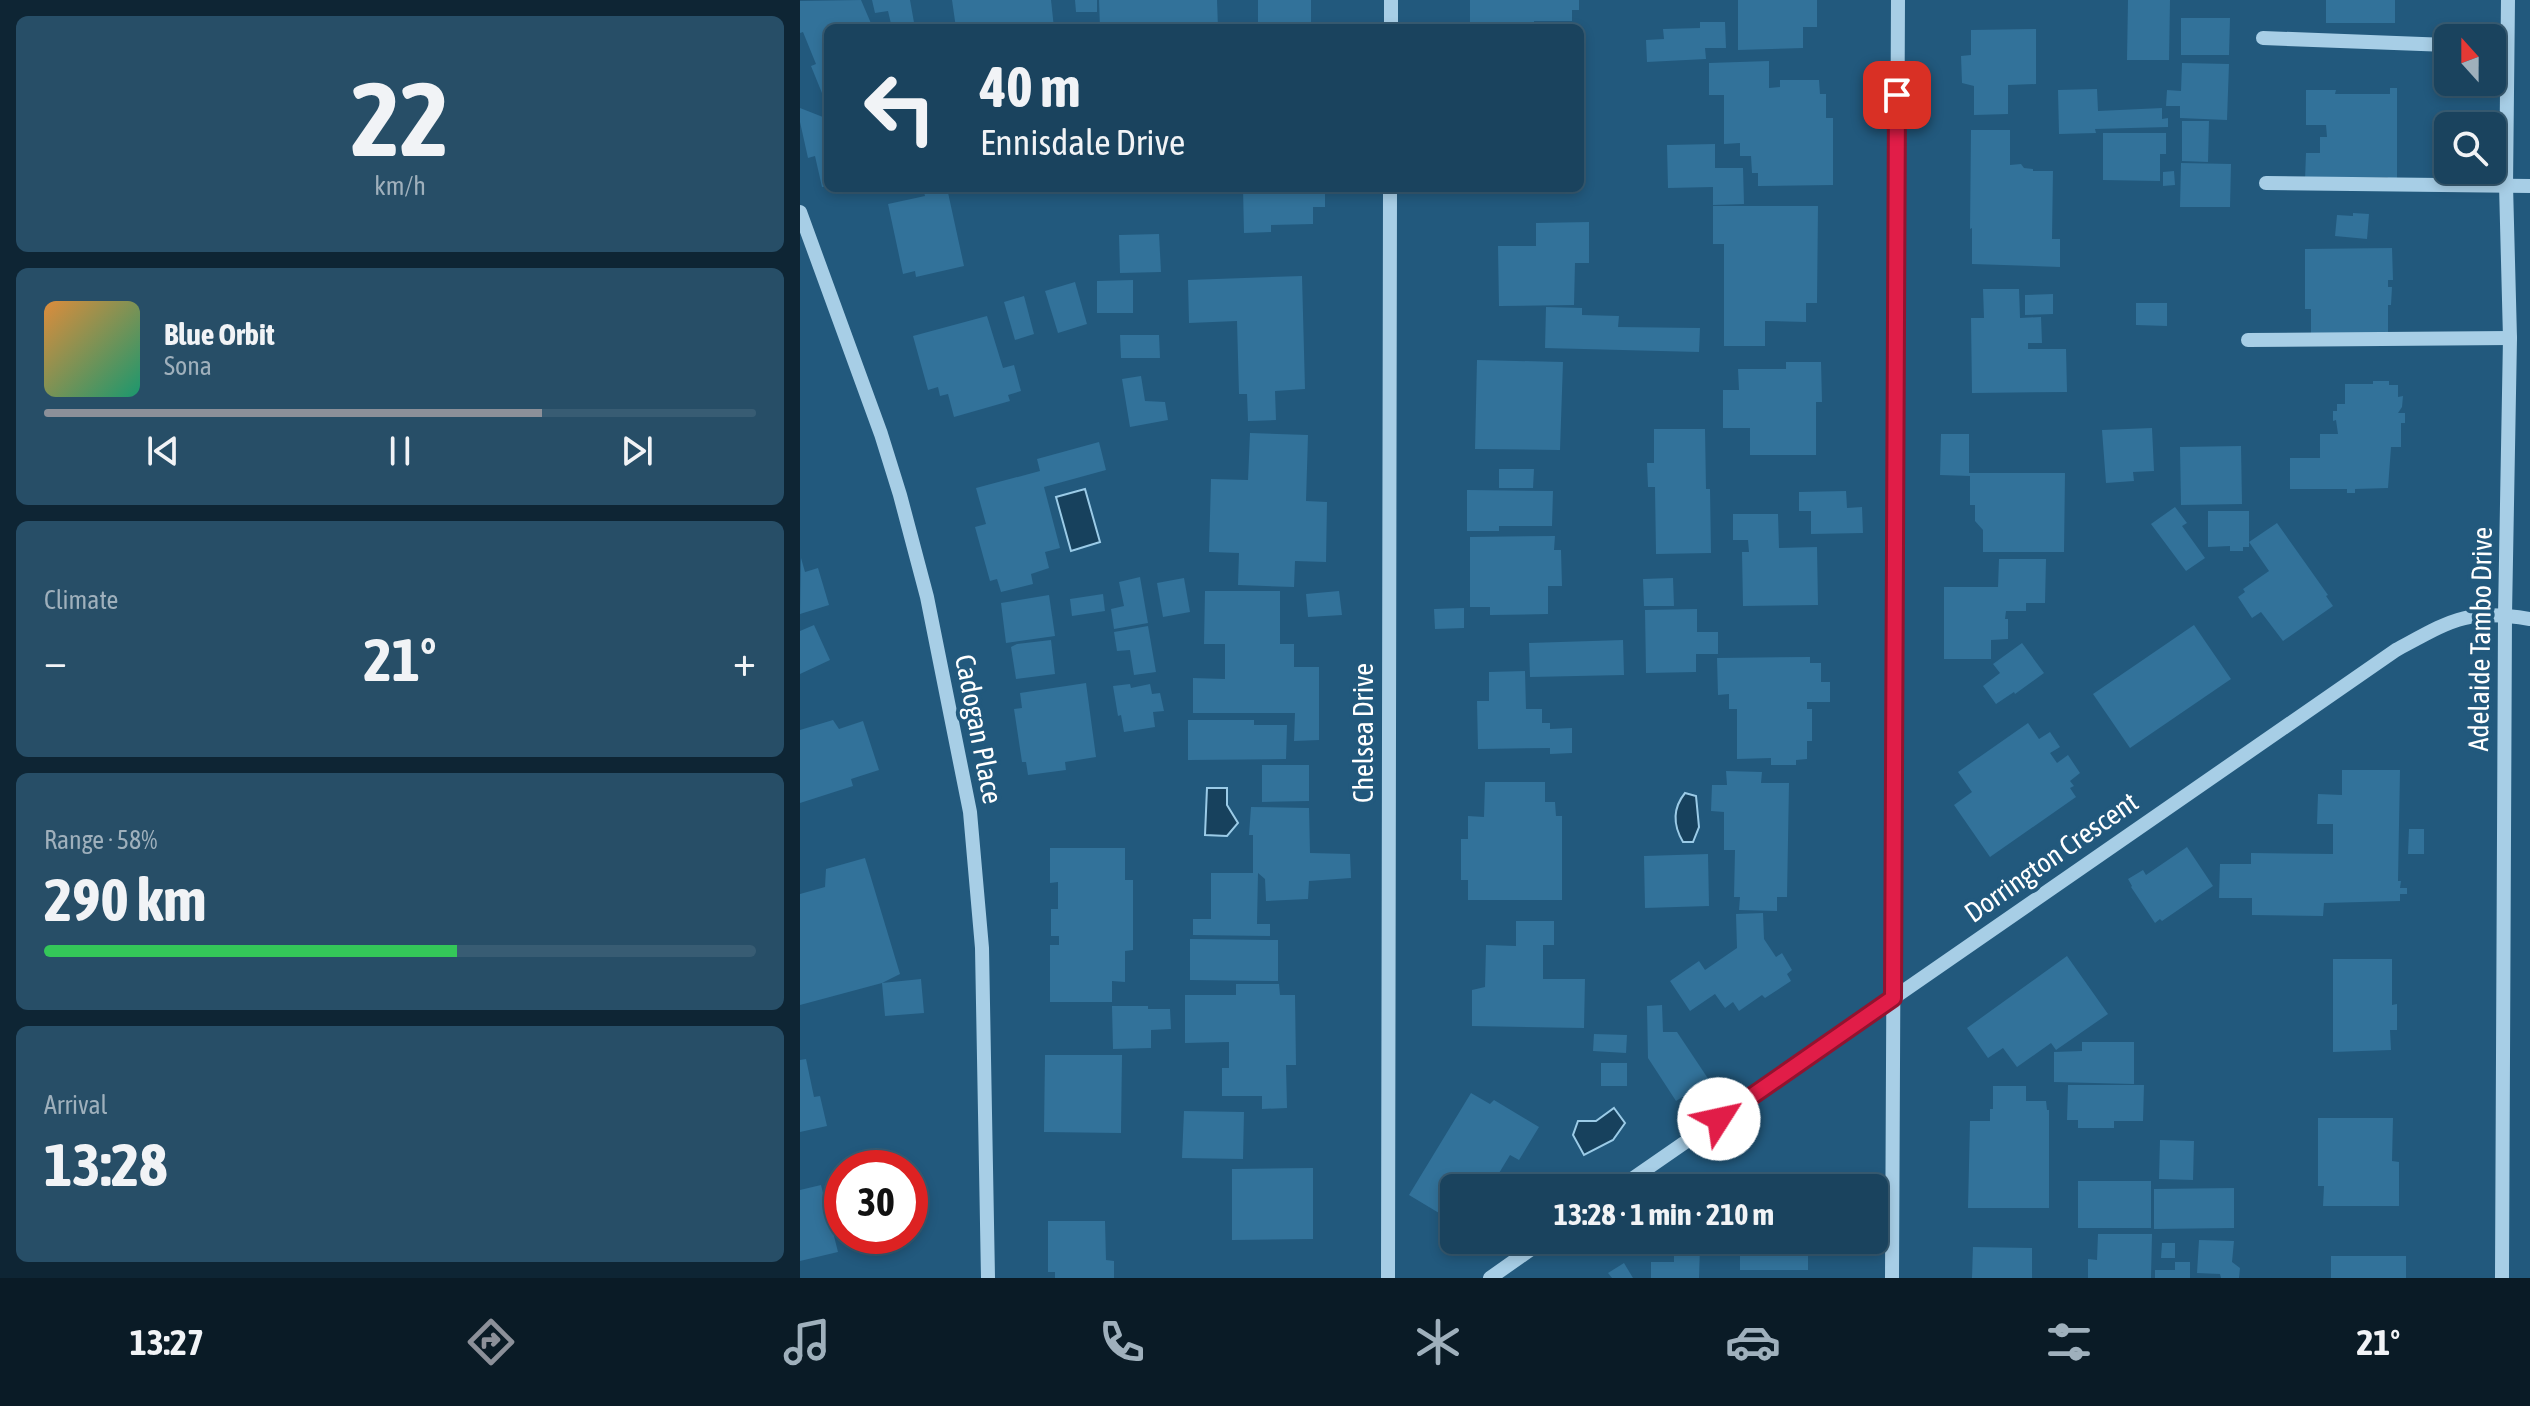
<!DOCTYPE html>
<meta charset="utf-8">
<style>
:root{--surface:#1a435e;--page:#274e67;--text:#f1f3f6;--muted:#9fb0bc;--line:#385c73;--accent:#8c9099}
body{margin:0;font-family:"Asap Condensed",sans-serif;background:var(--page);color:var(--text);height:100vh;display:flex;flex-direction:column;font-size:30px;white-space:nowrap}
*{box-sizing:border-box;margin:0}
p{font-size:26px;color:var(--muted)}
.icon{flex:none;width:44px;height:44px;fill:none;stroke:currentColor;stroke-width:2;stroke-linecap:round;stroke-linejoin:round}
.map{position:relative;flex:1;overflow:hidden}
.side{display:flex;flex-direction:column;gap:16px;padding:16px;background:#0e2534;width:800px}
.side>*{flex:none}
.guide{position:absolute;left:24px;top:24px;width:760px;height:168px;border-radius:12px;box-shadow:0 4px 12px #0003,0 0 0 2px var(--line);background:#1a435e;color:var(--text);overflow:hidden}
.needle{width:52px;rotate:339deg}
.buttons{position:absolute;left:1634px;top:24px;display:grid;gap:16px}
.buttons a{display:grid;place-items:center;width:72px;height:72px;border-radius:12px;background:var(--surface);box-shadow:0 4px 12px #0003,0 0 0 2px var(--line);font-size:40px}
.speed{position:absolute;left:24px;top:1150px;display:flex;gap:16px;font-size:40px;font-weight:700;text-align:center}
.speed>*{display:grid;place-content:center;width:104px;height:104px;border-radius:50%;background:var(--surface);box-shadow:0 4px 12px #0003,0 0 0 2px var(--line);line-height:1}
.speed .limit{border:12px solid #d22;background:#fff;color:#111}
.pin{position:absolute;display:grid;place-items:center;width:68px;height:68px;color:#fff;margin:-34px;border-radius:16px;box-shadow:0 4px 12px #0006}
.me{position:absolute;width:88px;margin:-44px;rotate:55deg;stroke-linejoin:round;filter:drop-shadow(0 0 6px #0008)}
.turn{display:flex;align-items:center;gap:28px;height:168px;padding:0 24px;font-size:36px}
.turn .icon{width:104px;height:104px;stroke-width:2.5}
.turn b{display:block;font-size:56px;line-height:68px}
.big{font-size:60px;font-weight:700;line-height:1.1}
.side .widget{flex:1;display:flex;flex-direction:column;justify-content:center;gap:12px;min-width:0;padding:0 28px;border-radius:12px;background:var(--page)}
.side .dial{align-items:center;gap:0}
.dial b{font-size:104px;line-height:1}
.song{display:flex;align-items:center;gap:24px}
.cover{width:96px;height:96px;border-radius:12px;background:linear-gradient(135deg,hsl(30 70% 55%),hsl(160 70% 35%))}
.played{height:8px;border-radius:4px;background:linear-gradient(90deg,var(--accent) 70%,var(--line) 70%)}
.keys{display:flex;justify-content:space-around;direction:ltr}
.heat{display:flex;justify-content:space-between;align-items:center;font-size:44px;direction:ltr}
.charge{height:12px;border-radius:6px;background:linear-gradient(90deg,#34c759 58%,var(--line) 0)}
.trip{position:absolute;left:640px;top:1174px;width:448px;height:80px;border-radius:12px;background:var(--surface);box-shadow:0 4px 12px #0003,0 0 0 2px var(--line);font-weight:700;line-height:80px;text-align:center}
.tabs{display:flex;height:128px;justify-content:space-around;align-items:center;background:#0a1b26;color:var(--muted)}
.tabs .icon{width:56px;height:56px}
.tabs .selected{color:var(--accent)}
.tabs b{font-size:36px;color:var(--text)}
main{display:flex;flex:1;min-height:0}
.map>svg:first-child{display:block}
</style>
<main>
<section class="side">
<div class="widget dial"><b>22</b><p>km/h</p></div>
<div class="widget">
<div class="song"><i class="cover"></i><div><b>Blue Orbit</b><p>Sona</p></div></div>
<div class="played"></div>
<div class="keys"><svg class="icon" aria-label="previous" viewBox="0 0 24 24"><path d="M18 5L8 12l10 7zM5 5v14"/></svg><svg class="icon" aria-label="pause" viewBox="0 0 24 24"><path d="M8 5v14M16 5v14"/></svg><svg class="icon" aria-label="next" viewBox="0 0 24 24"><path d="M6 5l10 7-10 7zM19 5v14"/></svg></div>
</div>
<div class="widget"><p>Climate</p>
<div class="heat"><a>−</a><b class="big">21°</b><a>+</a></div>
</div>
<div class="widget"><p>Range · 58%</p><b class="big">290 km</b><div class="charge"></div></div>
<div class="widget"><p>Arrival</p><b class="big">13:28</b></div>
</section>
<div class="map">
<svg width="1730" height="1278" viewBox="0 0 1730 1278">
<rect width="100%" height="100%" fill="#22597d"/>
<g fill="#17415d" stroke="#9bcbe7" stroke-width="2">
<polygon points="285,489 300,542 271,551 256,497"/>
<polygon points="407,788 427,788 427,805 438,823 427,836 405,835"/>
<path d="M885,793L896,796L899,827L893,842H883C873,825 872,809 885,793Z"/>
<polygon points="814,1108 825,1123 813,1140 784,1155 773,1135 778,1121 796,1121"/>
</g>
<g fill="#32729a">
<polygon points="61,0 73,28 28,28 28,96 24,98 11,66 16,64 3,32 0,33 0,1"/>
<polygon points="72,0 110,0 115,28 92,28 88,11 75,13"/>
<polygon points="152,0 251,0 254,28 156,28"/>
<polygon points="275,0 297,0 297,12 276,12"/>
<polygon points="299,0 417,0 418,28 300,28"/>
<rect x="458" y="0" width="53" height="28"/>
<polygon points="670,0 779,0 779,10 772,10 772,21 734,21 734,28 670,28"/>
<polygon points="938,0 1017,0 1017,27 1003,27 1003,48 938,50"/>
<polygon points="1328,0 1370,0 1369,60 1327,60"/>
<rect x="1526" y="0" width="69" height="23"/>
<polygon points="1381,18 1430,18 1429,55 1381,55"/>
<polygon points="900,22 925,22 926,48 905,48 906,59 847,62 846,40 864,39 863,29 900,28"/>
<polygon points="1236,29 1236,84 1208,85 1208,114 1174,115 1174,86 1162,83 1161,56 1171,55 1171,30"/>
<polygon points="969,61 969,88 980,87 980,80 1019,80 1020,94 1026,94 1026,118 1033,118 1033,185 958,186 958,173 952,173 951,156 940,156 940,143 924,144 924,95 909,95 909,63"/>
<polygon points="1382,63 1429,64 1427,120 1380,118 1380,106 1366,106 1367,90 1381,91"/>
<polygon points="1590,88 1597,88 1597,183 1587,177 1534,177 1505,180 1506,153 1520,153 1520,137 1527,137 1526,125 1506,125 1506,90 1536,90 1535,94 1590,94"/>
<polygon points="1297,89 1298,111 1362,108 1362,119 1368,118 1368,127 1295,129 1296,133 1259,134 1258,90"/>
<polygon points="0,108 28,119 28,186 22,187 15,156 8,158 0,122"/>
<polygon points="1382,121 1409,121 1408,162 1382,161"/>
<polygon points="1171,130 1210,130 1210,165 1221,164 1224,168 1233,169 1233,171 1253,171 1252,239 1260,239 1260,267 1172,264 1172,228 1170,229"/>
<polygon points="1303,133 1366,133 1366,154 1360,154 1360,181 1303,180"/>
<polygon points="915,144 915,168 943,168 944,204 913,205 913,187 868,188 867,145"/>
<polygon points="1381,163 1431,164 1430,207 1380,207"/>
<polygon points="1374,171 1375,185 1363,186 1363,172"/>
<polygon points="123,188 147,188 164,266 116,277 115,271 103,274 88,204 125,196"/>
<polygon points="443,188 525,188 525,207 513,207 513,224 471,225 471,232 444,233"/>
<polygon points="913,206 1018,206 1017,303 1006,303 1006,322 965,321 965,346 924,346 924,244 913,244"/>
<polygon points="1553,213 1569,214 1567,239 1535,236 1537,215 1553,216"/>
<polygon points="789,222 789,263 775,263 774,305 699,306 698,246 736,246 736,223"/>
<polygon points="359,234 361,272 320,273 319,235"/>
<polygon points="1592,248 1593,280 1588,280 1588,287 1592,287 1591,305 1588,305 1588,337 1511,338 1511,309 1505,309 1505,249"/>
<polygon points="502,276 505,389 475,391 476,420 448,421 447,394 439,394 437,321 389,323 388,280"/>
<polygon points="333,280 333,313 297,313 297,281"/>
<polygon points="275,282 287,324 258,333 245,291"/>
<polygon points="1183,289 1219,289 1220,318 1241,317 1242,343 1228,343 1228,349 1266,349 1267,392 1172,393 1171,318 1184,318"/>
<polygon points="1253,294 1253,314 1225,315 1225,295"/>
<polygon points="224,296 234,334 215,340 204,302"/>
<polygon points="1336,303 1367,303 1367,326 1336,325"/>
<polygon points="746,307 782,308 782,315 819,316 818,327 900,328 899,352 745,348"/>
<polygon points="187,316 203,368 214,365 221,391 208,395 210,401 154,417 148,394 140,396 138,387 128,390 113,336"/>
<polygon points="320,335 359,335 360,358 321,358"/>
<polygon points="677,360 763,362 760,450 675,449"/>
<polygon points="986,362 1021,362 1022,402 1016,402 1016,455 950,455 950,428 923,428 923,390 939,390 938,369 986,369"/>
<polygon points="341,376 345,401 365,402 368,420 330,427 322,379"/>
<polygon points="1573,381 1589,381 1589,385 1598,385 1598,397 1603,396 1602,407 1598,413 1605,413 1605,423 1601,423 1601,447 1591,447 1588,488 1555,489 1555,493 1547,493 1547,489 1490,489 1490,458 1520,458 1520,434 1538,434 1536,420 1533,421 1533,411 1537,411 1537,404 1545,404 1545,384 1573,384"/>
<polygon points="1352,428 1354,471 1333,472 1334,481 1306,483 1302,430"/>
<polygon points="854,429 905,429 906,489 910,489 911,553 856,554 855,487 848,487 847,463 854,463"/>
<polygon points="450,433 508,435 506,501 527,502 526,562 495,561 494,587 438,585 439,553 409,552 411,479 448,480"/>
<polygon points="1141,434 1169,434 1169,473 1265,473 1264,552 1183,552 1183,530 1175,521 1175,505 1170,505 1170,476 1140,475"/>
<polygon points="299,442 306,470 244,487 260,548 245,552 249,568 231,574 233,584 201,592 197,579 190,581 175,527 186,524 176,488 240,471 237,459"/>
<polygon points="1441,446 1442,504 1381,505 1380,447"/>
<polygon points="699,469 734,469 733,488 699,488"/>
<polygon points="667,490 753,491 752,526 699,526 699,531 667,531"/>
<polygon points="1046,491 1047,508 1062,507 1063,533 1011,534 1011,511 999,511 999,492"/>
<polygon points="1375,507 1387,523 1382,526 1405,558 1386,571 1351,524"/>
<polygon points="1408,511 1449,511 1449,542 1477,523 1528,595 1526,596 1533,606 1483,641 1461,612 1452,618 1438,597 1445,592 1443,589 1469,571 1449,542 1449,547 1443,547 1443,551 1430,551 1430,546 1408,547"/>
<polygon points="933,514 978,514 979,548 1017,547 1018,605 943,606 942,552 949,552 948,540 933,540"/>
<polygon points="755,536 754,550 761,550 762,586 748,586 748,614 690,615 690,607 670,607 670,537"/>
<polygon points="1,558 5,572 18,568 29,605 0,614"/>
<polygon points="1199,559 1246,559 1245,603 1226,603 1226,611 1206,611 1205,619 1208,619 1208,639 1191,640 1191,659 1144,659 1144,587 1198,587"/>
<polygon points="340,577 348,623 314,629 311,609 324,606 319,582"/>
<polygon points="384,578 390,612 363,617 357,583"/>
<polygon points="873,578 874,606 844,606 843,579"/>
<polygon points="405,591 480,591 480,644 494,644 494,667 519,667 519,740 494,741 495,713 393,713 393,678 425,679 425,644 404,644"/>
<polygon points="539,591 542,615 508,617 506,594"/>
<polygon points="303,594 305,611 272,616 270,599"/>
<polygon points="249,595 255,636 206,643 201,603"/>
<polygon points="664,608 664,628 635,629 634,609"/>
<polygon points="897,609 897,632 918,632 918,654 896,654 896,672 846,673 845,610"/>
<polygon points="14,625 30,660 0,674 0,631"/>
<polygon points="1394,625 1431,679 1330,748 1293,694"/>
<polygon points="348,626 356,672 334,675 330,650 317,651 314,632"/>
<polygon points="251,640 255,674 216,679 211,647 217,644"/>
<polygon points="823,640 824,675 730,677 729,643"/>
<polygon points="1222,643 1244,673 1215,694 1214,692 1196,704 1183,686 1200,673 1193,664"/>
<polygon points="1010,657 1010,663 1021,663 1021,682 1030,682 1030,702 1007,702 1007,709 1012,709 1012,741 1007,741 1007,759 996,760 996,765 971,765 971,758 937,759 937,709 929,709 929,694 918,695 917,658"/>
<polygon points="725,671 726,709 742,709 742,723 750,723 750,729 772,728 772,753 750,754 750,748 678,749 677,701 689,701 689,672"/>
<polygon points="286,683 296,757 265,762 266,770 228,775 226,762 222,762 214,709 222,708 220,693"/>
<polygon points="330,684 331,688 350,684 352,694 360,693 364,711 353,712 355,727 324,732 321,715 318,716 313,686"/>
<polygon points="33,720 39,729 63,721 79,770 51,779 53,786 0,803 0,730"/>
<polygon points="388,720 454,720 454,725 487,725 486,759 388,760"/>
<polygon points="1228,723 1239,739 1250,732 1260,747 1250,753 1257,763 1268,755 1280,773 1270,781 1274,786 1270,788 1276,797 1190,857 1154,805 1172,792 1158,772"/>
<polygon points="462,765 509,765 509,801 462,802"/>
<polygon points="1542,770 1600,770 1598,881 1601,881 1600,888 1607,888 1607,894 1600,894 1600,901 1524,903 1523,916 1452,915 1452,898 1419,898 1420,864 1451,864 1451,853 1533,854 1533,824 1517,824 1518,794 1542,795"/>
<polygon points="926,771 962,772 961,783 989,783 987,897 977,897 977,911 939,910 940,897 934,897 935,850 924,850 924,812 911,811 912,785 927,785"/>
<polygon points="685,782 745,782 745,802 755,802 756,816 762,816 762,900 668,900 668,880 661,880 661,839 668,839 668,816 684,817"/>
<polygon points="451,807 509,808 510,853 550,854 551,878 509,881 508,899 466,901 465,879 458,873 457,924 470,924 470,936 393,935 393,919 411,919 411,873 453,873 453,835 449,835"/>
<polygon points="1609,829 1624,829 1624,854 1608,854"/>
<polygon points="1387,847 1413,886 1362,921 1360,919 1355,923 1331,887 1332,886 1328,879 1343,870 1346,875"/>
<polygon points="250,848 325,848 325,880 333,880 333,950 325,951 325,982 312,981 312,1002 250,1002 250,945 259,945 259,936 251,936 251,909 258,909 258,882 250,883"/>
<polygon points="908,854 909,906 845,908 844,856"/>
<polygon points="65,858 100,974 82,983 121,979 124,1013 85,1016 82,983 0,1005 0,894 25,887 26,869"/>
<polygon points="963,913 964,939 976,957 982,953 992,970 987,974 991,981 965,998 962,995 939,1011 933,1002 925,1008 915,994 890,1011 870,981 899,961 905,970 937,948 936,914"/>
<polygon points="716,921 754,921 754,945 743,945 743,979 785,979 784,1028 672,1026 672,990 685,987 686,945 716,946"/>
<polygon points="390,939 478,940 478,981 390,980"/>
<polygon points="1267,956 1308,1014 1256,1050 1251,1043 1217,1067 1203,1048 1188,1058 1167,1028"/>
<polygon points="1533,959 1592,959 1592,1005 1597,1004 1597,1030 1590,1030 1591,1050 1533,1052"/>
<polygon points="436,984 479,984 480,995 495,995 496,1065 486,1065 487,1108 462,1109 462,1096 422,1096 422,1068 429,1068 429,1042 385,1043 385,995 436,995"/>
<polygon points="862,1005 863,1032 877,1032 909,1080 876,1101 848,1058 847,1006"/>
<polygon points="312,1006 348,1006 348,1009 370,1009 371,1029 351,1030 351,1048 313,1049"/>
<polygon points="794,1034 827,1035 826,1053 793,1051"/>
<polygon points="1282,1042 1334,1042 1334,1084 1254,1082 1254,1052 1282,1051"/>
<polygon points="245,1055 322,1055 321,1133 244,1132"/>
<polygon points="6,1059 14,1097 20,1096 27,1126 0,1132 0,1060"/>
<rect x="801" y="1063" width="26" height="23"/>
<polygon points="1268,1085 1344,1085 1343,1121 1314,1121 1314,1128 1278,1128 1278,1120 1267,1120"/>
<polygon points="1193,1086 1226,1086 1226,1101 1246,1101 1247,1110 1249,1110 1249,1208 1168,1208 1170,1121 1190,1121 1190,1109 1193,1109"/>
<polygon points="671,1093 690,1104 694,1100 739,1127 719,1160 710,1155 690,1188 654,1188 654,1222 609,1195"/>
<polygon points="384,1111 444,1112 443,1159 382,1158"/>
<polygon points="1518,1118 1593,1118 1592,1161 1599,1162 1599,1206 1523,1206 1524,1186 1518,1186"/>
<polygon points="1360,1140 1394,1141 1393,1180 1359,1179"/>
<polygon points="513,1168 513,1239 432,1240 432,1169"/>
<rect x="1278" y="1181" width="73" height="47"/>
<polygon points="21,1185 25,1201 37,1199 42,1221 42,1234 34,1236 38,1252 0,1261 0,1190"/>
<polygon points="1434,1188 1434,1228 1354,1229 1354,1189"/>
<polygon points="248,1221 305,1221 306,1260 314,1261 314,1278 255,1278 255,1272 248,1272"/>
<polygon points="1298,1234 1352,1234 1351,1278 1288,1278 1288,1259 1297,1260"/>
<rect x="940" y="1240" width="68" height="30"/>
<polygon points="1399,1240 1434,1241 1432,1262 1440,1268 1439,1278 1421,1278 1420,1274 1397,1273"/>
<polygon points="1362,1243 1375,1243 1375,1258 1361,1258"/>
<polygon points="874,1247 900,1247 899,1278 851,1278 851,1262 874,1262"/>
<polygon points="1173,1247 1232,1248 1232,1278 1172,1278"/>
<rect x="1531" y="1256" width="75" height="22"/>
<polygon points="1375,1262 1390,1262 1390,1278 1355,1278 1355,1270 1375,1270"/>
<polygon points="824,1263 833,1278 812,1278 808,1273"/>
</g>
<g fill="none" stroke-linecap="round" stroke-linejoin="round">
<g stroke="#a7cee6" stroke-width="14">
<polyline points="591,28 591,0"/>
<polyline points="1463,38 1648,45"/>
<polyline points="1466,183 1730,186"/>
<polyline points="0,212 81,434 100,495 127,597 170,812 182,948 188,1278"/>
<polyline points="1448,340 1710,338"/>
<path d="M819,1188L1596,650C1650,621 1666,608 1730,619"/>
<polyline points="588,1278 590,188"/>
<polyline points="690,1278 744,1240"/>
<polyline points="1092,1278 1098,0"/>
<polyline points="1702,1278 1705,615 1710,338 1706,185 1708,0"/>
</g>
</g>
<g fill="none" stroke-linecap="round" stroke-linejoin="round">
<defs>
<polyline id="route" points="919,1119 1093,998 1097,95"/>
</defs>
<use href="#route" stroke="#92132f" stroke-width="20"/>
<use href="#route" stroke="#e11d48" stroke-width="14"/>
</g>
<g text-anchor="middle" stroke-width="8" stroke-linejoin="round" paint-order="stroke">
<g font-size="28" fill="#fff" stroke="#22597d">
<text transform="translate(1680 639) rotate(-89)" y="10">Adelaide Tambo Drive</text>
<text transform="translate(179 729) rotate(79)" y="10">Cadogan Place</text>
<text transform="translate(563 733) rotate(-90)" y="10">Chelsea Drive</text>
<text transform="translate(1251 857) rotate(-35)" y="10">Dorrington Crescent</text>
</g>
</g>
</svg>
<div class="buttons">
<a><svg class="needle" viewBox="-14 -14 28 28"><path d="M0-13l5 13h-10z" fill="#e53935"/><path d="M0 13l5-13h-10z" fill="#9fb0bc"/></svg></a>
<a><svg class="icon" aria-label="search" viewBox="0 0 24 24"><circle cx="10" cy="10" r="6"/><path d="M15 15l6 6"/></svg></a>
</div>
<div class="speed"><div class="limit">30</div></div>
<div class="pin" style="left:1097px;top:95px;background:#d93025"><svg class="icon" aria-label="arrive" viewBox="0 0 24 24"><path d="M6 21V4h12l-3 4 3 4H6"/></svg></div>
<svg class="me" style="left:919px;top:1119px" viewBox="-20 -20 40 40"><circle r="19" fill="#fff"/><path d="M0-13L10 11 0 6-10 11z" fill="#e11d48"/></svg>
<div class="trip">13:28 · 1 min · 210 m</div>
<div class="guide">
<div class="turn"><svg class="icon" aria-label="left" viewBox="0 0 24 24"><path d="M17 20v-9H6M10 6l-5 5 5 5"/></svg><div><b>40 m</b>Ennisdale Drive</div></div>
</div>
</div>
</main>
<nav class="tabs">
<b>13:27</b>
<svg class="icon selected" aria-label="directions" viewBox="0 0 24 24"><path d="M12 3l9 9-9 9-9-9zM9 14v-3h6M13 9l2 2-2 2"/></svg>
<svg class="icon" aria-label="music" viewBox="0 0 24 24"><path d="M9 18V5l10-2v13"/><circle cx="6" cy="18" r="3"/><circle cx="16" cy="16" r="3"/></svg>
<svg class="icon" aria-label="phone" viewBox="0 0 24 24"><path d="M5 4h4l2 5-3 2q2 4 5 5l2-3 5 2v4C11 20 4 13 5 4z"/></svg>
<svg class="icon" aria-label="climate" viewBox="0 0 24 24"><path d="M12 3v18M4 7l16 10M4 17L20 7"/></svg>
<svg class="icon" aria-label="car" viewBox="0 0 24 24"><path d="M5 17H2v-5l4-1 3-4h7l3 4 3 1v5h-3M9 17h6M6 11h13"/><circle cx="7" cy="17" r="2"/><circle cx="17" cy="17" r="2"/></svg>
<svg class="icon" aria-label="filters" viewBox="0 0 24 24"><path d="M4 7h16M4 17h16"/><circle cx="9" cy="7" r="2"/><circle cx="15" cy="17" r="2"/></svg>
<b>21°</b>
</nav>
